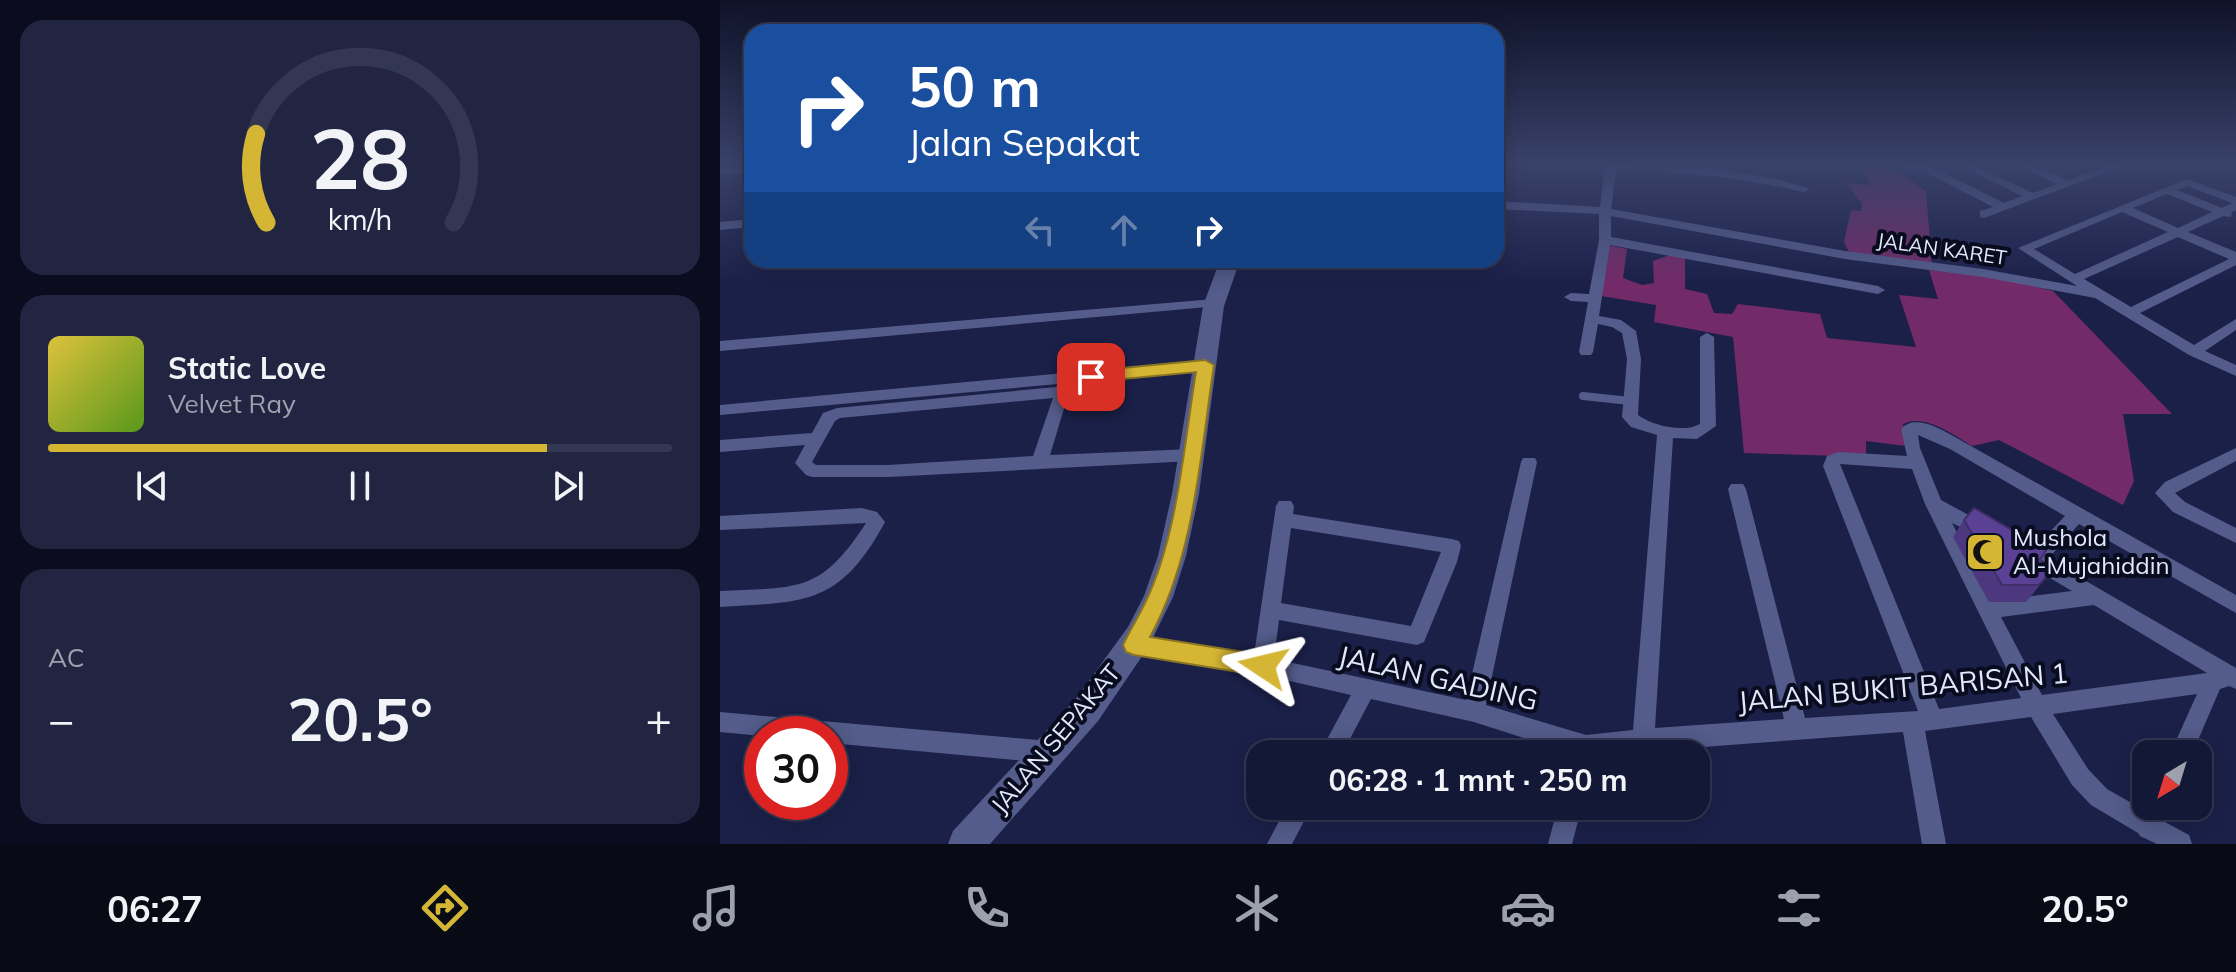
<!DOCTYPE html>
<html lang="id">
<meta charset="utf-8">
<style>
:root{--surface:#141837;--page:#212542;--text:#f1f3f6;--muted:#9da0ad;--line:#333752;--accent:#d5b534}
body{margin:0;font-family:Mulish,sans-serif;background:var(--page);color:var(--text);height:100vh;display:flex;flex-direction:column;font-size:30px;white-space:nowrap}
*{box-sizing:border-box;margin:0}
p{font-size:26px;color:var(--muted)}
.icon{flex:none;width:44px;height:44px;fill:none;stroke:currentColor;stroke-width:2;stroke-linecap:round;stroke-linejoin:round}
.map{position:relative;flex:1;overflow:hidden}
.side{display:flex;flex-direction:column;gap:20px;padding:20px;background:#0b0d1e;width:720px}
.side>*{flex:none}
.guide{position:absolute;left:24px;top:24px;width:760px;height:244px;border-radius:24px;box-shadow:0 4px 20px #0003,0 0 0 2px var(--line);background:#1a4fa0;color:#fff;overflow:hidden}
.needle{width:52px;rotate:218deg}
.buttons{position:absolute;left:1412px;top:740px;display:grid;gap:16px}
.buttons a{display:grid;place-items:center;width:80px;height:80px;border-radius:16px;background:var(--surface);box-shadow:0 4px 20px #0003,0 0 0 2px var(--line);font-size:40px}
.speed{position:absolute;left:24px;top:716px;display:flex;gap:16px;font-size:40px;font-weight:700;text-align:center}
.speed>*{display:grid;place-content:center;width:104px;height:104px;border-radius:50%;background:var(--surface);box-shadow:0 4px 20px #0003,0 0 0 2px var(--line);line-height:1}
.speed .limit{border:12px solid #d22;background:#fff;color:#111}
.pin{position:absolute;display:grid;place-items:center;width:68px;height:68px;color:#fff;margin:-34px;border-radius:16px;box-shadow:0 4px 12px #0006}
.me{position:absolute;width:88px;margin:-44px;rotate:280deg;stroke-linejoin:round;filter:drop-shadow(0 0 6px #0008)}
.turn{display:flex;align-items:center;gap:28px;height:168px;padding:0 32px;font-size:36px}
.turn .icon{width:104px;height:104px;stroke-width:2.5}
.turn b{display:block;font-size:56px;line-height:68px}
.lanes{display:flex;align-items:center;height:76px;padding:0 32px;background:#0003;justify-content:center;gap:40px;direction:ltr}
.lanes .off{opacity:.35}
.big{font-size:60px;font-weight:700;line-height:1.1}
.side .widget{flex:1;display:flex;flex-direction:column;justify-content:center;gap:12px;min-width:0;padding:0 28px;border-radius:24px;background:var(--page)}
.side .dial{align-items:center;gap:0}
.dial svg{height:208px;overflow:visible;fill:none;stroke:var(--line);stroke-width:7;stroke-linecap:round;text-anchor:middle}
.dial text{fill:var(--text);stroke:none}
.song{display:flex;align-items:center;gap:24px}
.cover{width:96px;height:96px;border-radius:12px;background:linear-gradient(135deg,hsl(50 70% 55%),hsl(90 70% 35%))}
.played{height:8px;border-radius:4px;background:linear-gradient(90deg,var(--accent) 80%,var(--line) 80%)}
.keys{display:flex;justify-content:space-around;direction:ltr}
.heat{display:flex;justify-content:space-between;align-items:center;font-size:44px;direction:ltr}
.trip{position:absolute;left:526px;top:740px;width:464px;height:80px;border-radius:24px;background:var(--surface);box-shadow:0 4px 20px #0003,0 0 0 2px var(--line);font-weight:700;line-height:80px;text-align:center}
.dock{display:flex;height:128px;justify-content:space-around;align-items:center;background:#080a16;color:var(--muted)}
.dock .icon{width:56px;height:56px}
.dock .active{color:var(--accent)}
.dock b{font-size:36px;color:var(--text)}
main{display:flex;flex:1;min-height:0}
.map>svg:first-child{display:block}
</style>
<main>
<section class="side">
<div class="widget dial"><svg viewBox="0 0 100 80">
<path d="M14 69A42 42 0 1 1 86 69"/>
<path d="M14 69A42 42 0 0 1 10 35" stroke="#d5b534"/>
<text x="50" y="56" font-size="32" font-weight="700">28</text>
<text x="50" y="72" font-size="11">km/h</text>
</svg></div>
<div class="widget">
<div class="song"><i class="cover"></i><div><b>Static Love</b><p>Velvet Ray</p></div></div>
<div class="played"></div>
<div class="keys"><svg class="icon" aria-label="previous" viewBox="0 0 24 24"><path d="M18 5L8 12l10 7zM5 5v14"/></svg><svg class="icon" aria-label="pause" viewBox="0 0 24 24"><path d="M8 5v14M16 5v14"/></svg><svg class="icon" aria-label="next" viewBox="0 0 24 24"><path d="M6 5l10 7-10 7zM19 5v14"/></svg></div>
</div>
<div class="widget"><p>AC</p>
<div class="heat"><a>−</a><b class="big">20.5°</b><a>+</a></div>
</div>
</section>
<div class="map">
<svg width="1516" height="844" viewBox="0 0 1516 844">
<rect width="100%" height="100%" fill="#1b2049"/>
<g fill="#732a68">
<polygon points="1141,166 1169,166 1206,191 1212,266 1130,254 1124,242 1131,210 1141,211 1142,204 1127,183 1151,185"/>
<path d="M887,245L907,249L903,278L922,285L934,283L933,261L950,255L965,258V289L987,294L994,313L1012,314L1018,304L1100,314L1107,338L1196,347L1179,295L1218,299L1209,270L1274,277L1333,291L1452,414H1403L1414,481L1403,505L1279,440L1252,446C1234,435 1204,413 1183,424L1186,446L1146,441V457L1024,453L1013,337L934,322L936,305L881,296Z"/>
</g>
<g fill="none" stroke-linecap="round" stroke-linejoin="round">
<polyline stroke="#535c8a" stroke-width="8" points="863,396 910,401"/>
<g fill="#535c8a" fill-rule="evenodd">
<path d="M885,166L989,168L1061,180L1090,189L1084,192C1022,178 960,170 896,171L891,209L1125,251L1263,269L1357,286L1298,248L1467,179L1516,197V210L1512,212L1511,217L1503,216L1468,232L1516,252V265L1420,313L1474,345L1516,319V330L1485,351L1516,365V376L1469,355L1375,298L1263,277L1125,259L891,216V237L1158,286L1165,290L1158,294L890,245L879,316L901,320L916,331L921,359L918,415C933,426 964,433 980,424V337L987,333L994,337L996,426L977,439L953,438L935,728L1064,719L1008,489L1011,484H1023L1026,489L1085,718L1198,711L1103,466L1107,456L1119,452L1187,456L1181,429C1197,412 1225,432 1242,441L1516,595V613L1359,524L1328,559L1516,668V689L1509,686L1500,689L1472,754H1450L1477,694L1333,714L1368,769L1387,789L1424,810L1426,806H1450L1443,821L1469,835L1472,844H1437L1420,836L1418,833L1371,805L1352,785L1311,717L1205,731L1226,844H1202L1183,732L889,754H853L754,722L651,699L622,754H599L631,695L543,675L407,651L404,645L407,639L414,636L534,655L556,506L559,501H571L574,506L573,514L732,539L739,541L741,546L737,562L704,642L697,645L559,620L554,659L746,700L801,462L803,458H815L817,462L766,705L866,735L913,730L937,435L911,427L902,417L907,359L902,333L892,327L878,324L873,352L871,355H861L859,352L868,302L851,301L844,297L851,293L869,294L879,240V214L776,209V201L880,207ZM1467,186L1512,203L1502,208L1457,190ZM1447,194L1492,212L1458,228L1413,208ZM1402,212L1448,232L1355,274L1314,249ZM1458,237L1509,259L1411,307L1364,279ZM1198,435L1230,449L1345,516L1304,559L1306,564L1352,591L1273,601L1232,523L1261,537L1267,535L1270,530L1267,525L1221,500L1200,448ZM1120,464L1192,469L1205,504L1301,698L1219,709ZM571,528L721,552L691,626L561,603ZM1374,605L1487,673L1322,695L1281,617Z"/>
<polygon points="1179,166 1210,166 1284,203 1302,196 1240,166 1255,166 1313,193 1337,184 1298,166 1313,166 1348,180 1387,166 1403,166 1264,218 1260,217 1260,211 1273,207 1201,170 1195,172"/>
<polygon points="32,167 32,173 0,174 0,168"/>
<polygon points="32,219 32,227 0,230 0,222"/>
<polygon points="494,299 499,300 501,303 499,306 0,351 0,341"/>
<path d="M485,360L492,365L490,368L352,382L330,455L472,449L478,451L480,455L478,459L472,461L168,477H92L86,475L75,463L85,445L0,452V440L92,433L103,413L117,408L336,387L338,384L0,415V405ZM333,398L313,456L168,465H96L92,462L115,421L120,418Z"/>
<polygon points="1516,448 1516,461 1455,493 1465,502 1516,528 1516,543 1453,512 1435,493 1445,482"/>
<path d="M142,508L157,512L165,522C120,605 86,602 0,607V591C78,587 100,594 146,523L0,530V516Z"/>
<polygon points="0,712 329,741 337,744 340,752 337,760 329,763 110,743 110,734 42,734 42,736 0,732"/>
<polygon points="567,806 592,806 572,844 547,844"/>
<polygon points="838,806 862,806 852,844 828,844"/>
</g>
<polygon fill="#535c8a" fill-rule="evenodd" points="500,260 520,260 504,306 479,494 466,556 453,597 429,646 378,721 270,844 228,844 233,831 355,700 408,627 424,596 438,556 452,494 483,306"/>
</g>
<polygon fill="#4d3880" points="1244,520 1334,568 1306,602 1269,602 1233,537"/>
<polygon fill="#5a4195" stroke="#3f2e68" stroke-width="2" points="1254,508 1326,550 1320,560 1334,568 1319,585 1282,585 1244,520"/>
<linearGradient id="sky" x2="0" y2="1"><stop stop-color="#0f1228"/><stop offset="0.58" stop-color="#39426a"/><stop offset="1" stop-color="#39426a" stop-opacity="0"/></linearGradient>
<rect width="1516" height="284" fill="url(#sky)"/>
<path fill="#d5b534" stroke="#8a7622" stroke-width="2" d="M485,360L494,365C480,457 475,554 430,637L543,655L551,658L555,666L551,673L543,676L414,655L406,652L403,645C410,630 419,616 426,601C458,534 464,444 476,372L371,382L362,377L371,371Z"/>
<defs>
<symbol id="mosque-square" viewBox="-11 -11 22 22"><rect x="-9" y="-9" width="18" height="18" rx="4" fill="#d5b534" stroke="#090c1e"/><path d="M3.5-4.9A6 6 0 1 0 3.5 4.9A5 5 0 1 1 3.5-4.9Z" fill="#111"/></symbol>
</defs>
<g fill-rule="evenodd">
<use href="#mosque-square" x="1243" y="530" width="44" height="44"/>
</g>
<g text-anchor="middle" stroke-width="8" stroke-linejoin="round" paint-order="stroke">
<g font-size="20" fill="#e2e8fd" stroke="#090c1e">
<text transform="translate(1222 249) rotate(8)" y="7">JALAN KARET</text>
</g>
<g font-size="24" fill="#e2e8fd" stroke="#090c1e" text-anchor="start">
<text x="1293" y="546">Mushola<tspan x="1293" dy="28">Al-Mujahiddin</tspan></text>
</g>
<g font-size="24" fill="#e2e8fd" stroke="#090c1e">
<text transform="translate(336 739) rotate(-50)" y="8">JALAN SEPAKAT</text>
</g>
<g font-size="28" fill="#e2e8fd" stroke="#090c1e">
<text transform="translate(718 678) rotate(13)" y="10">JALAN GADING</text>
<text transform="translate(1183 687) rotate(-5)" y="10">JALAN BUKIT BARISAN 1</text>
</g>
</g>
</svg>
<div class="buttons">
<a><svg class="needle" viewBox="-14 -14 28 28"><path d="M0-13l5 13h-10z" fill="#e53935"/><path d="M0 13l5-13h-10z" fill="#9da0ad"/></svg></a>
</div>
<div class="speed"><div class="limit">30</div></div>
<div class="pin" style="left:371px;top:377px;background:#d93025"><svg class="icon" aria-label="arrive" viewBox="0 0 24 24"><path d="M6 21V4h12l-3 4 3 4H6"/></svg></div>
<svg class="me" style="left:543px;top:666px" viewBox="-20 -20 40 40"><path d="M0-17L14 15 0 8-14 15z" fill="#d5b534" stroke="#fff" stroke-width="4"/></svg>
<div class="trip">06:28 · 1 mnt · 250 m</div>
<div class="guide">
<div class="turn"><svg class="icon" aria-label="right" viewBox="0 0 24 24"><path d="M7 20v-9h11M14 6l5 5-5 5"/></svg><div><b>50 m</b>Jalan Sepakat</div></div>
<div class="lanes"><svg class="icon off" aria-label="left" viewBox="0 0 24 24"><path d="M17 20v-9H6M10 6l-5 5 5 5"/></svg><svg class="icon off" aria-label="ahead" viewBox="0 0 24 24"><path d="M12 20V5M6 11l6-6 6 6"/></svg><svg class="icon" aria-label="right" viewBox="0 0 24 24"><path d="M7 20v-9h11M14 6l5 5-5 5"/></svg></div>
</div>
</div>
</main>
<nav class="dock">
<b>06:27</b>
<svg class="icon active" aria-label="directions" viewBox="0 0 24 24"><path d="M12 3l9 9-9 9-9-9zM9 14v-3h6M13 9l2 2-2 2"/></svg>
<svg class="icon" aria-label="music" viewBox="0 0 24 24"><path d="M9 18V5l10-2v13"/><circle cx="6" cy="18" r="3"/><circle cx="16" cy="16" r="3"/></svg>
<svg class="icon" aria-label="phone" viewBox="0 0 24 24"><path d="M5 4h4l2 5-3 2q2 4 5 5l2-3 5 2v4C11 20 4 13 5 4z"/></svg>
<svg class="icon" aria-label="climate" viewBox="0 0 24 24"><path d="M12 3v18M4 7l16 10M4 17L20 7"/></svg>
<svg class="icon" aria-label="car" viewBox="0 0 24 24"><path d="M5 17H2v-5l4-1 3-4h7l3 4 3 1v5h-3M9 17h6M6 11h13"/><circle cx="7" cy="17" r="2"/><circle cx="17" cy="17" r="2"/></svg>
<svg class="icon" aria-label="filters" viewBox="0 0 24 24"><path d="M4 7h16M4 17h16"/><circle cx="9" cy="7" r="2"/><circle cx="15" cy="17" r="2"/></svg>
<b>20.5°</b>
</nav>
